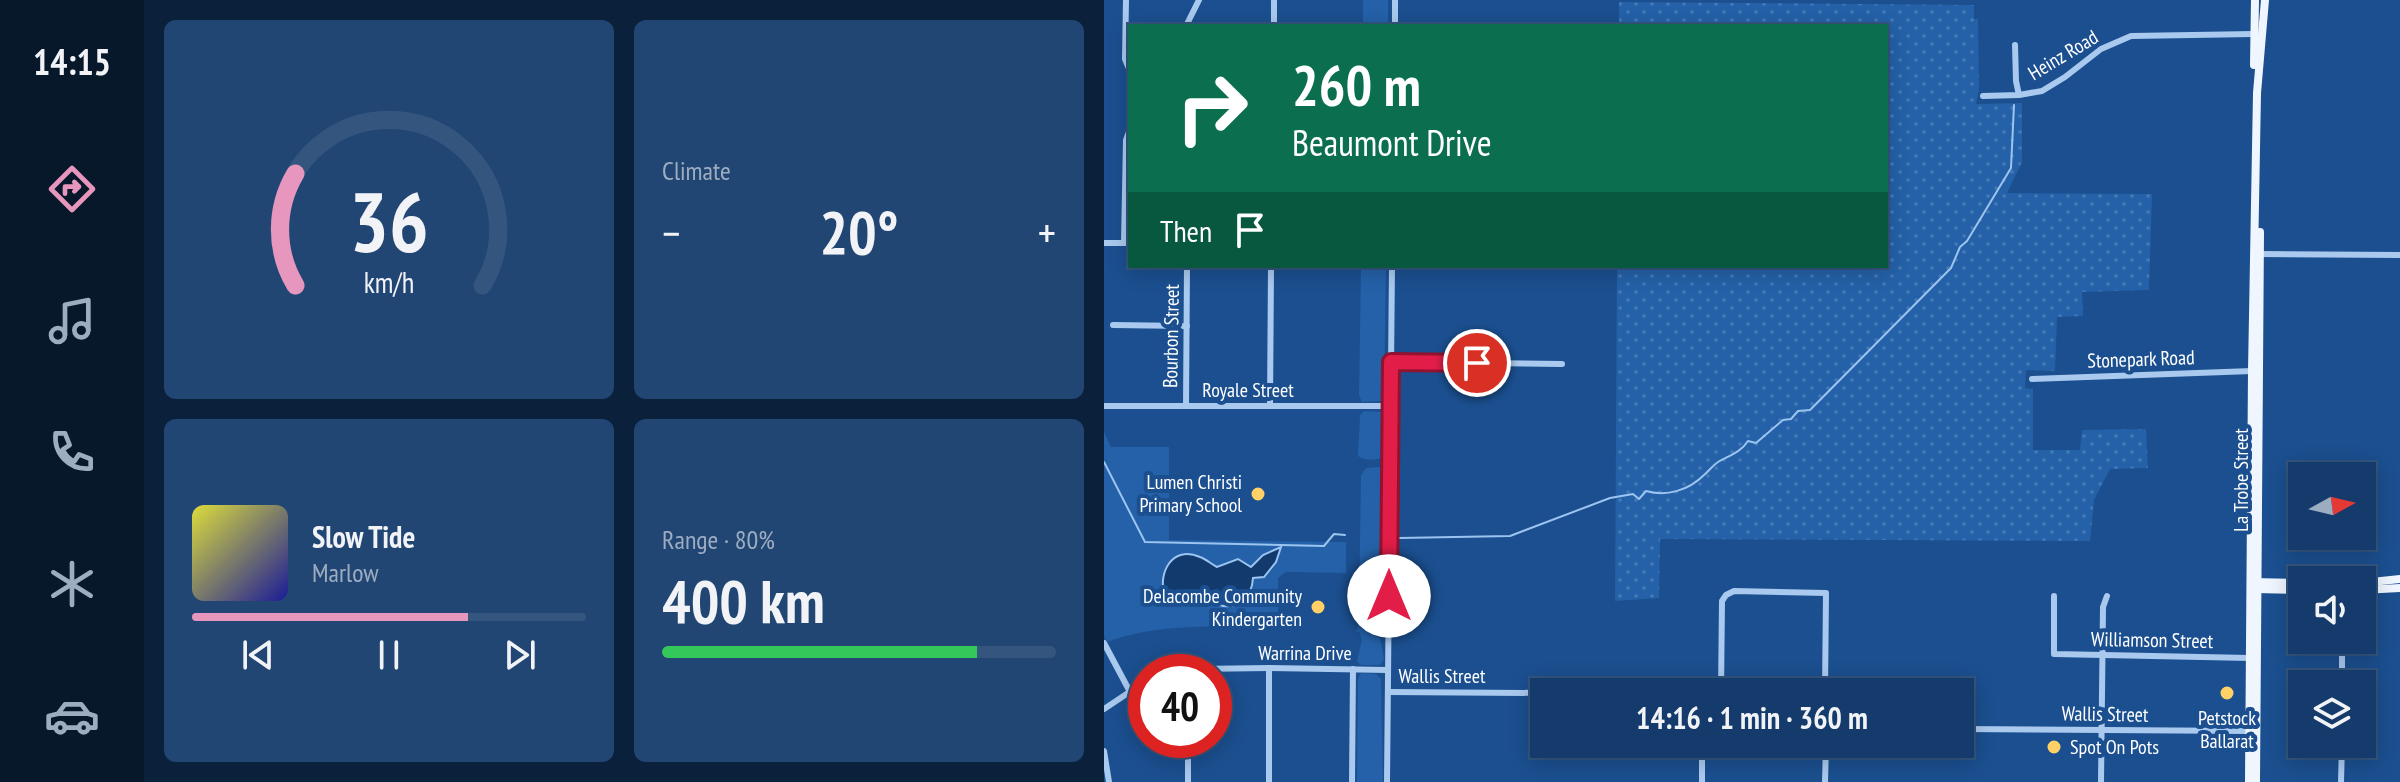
<!DOCTYPE html>
<meta charset="utf-8">
<style>
:root{--surface:#143b6b;--page:#214673;--text:#f1f3f6;--muted:#9dadc1;--line:#33557e;--accent:#e797bd}
body{margin:0;font-family:"PT Sans Narrow",sans-serif;background:var(--page);color:var(--text);height:100vh;display:flex;flex-direction:column;font-size:30px;white-space:nowrap}
*{box-sizing:border-box;margin:0}
p{font-size:26px;color:var(--muted)}
.icon{flex:none;width:44px;height:44px;fill:none;stroke:currentColor;stroke-width:2;stroke-linecap:round;stroke-linejoin:round}
.map{position:relative;flex:1;overflow:hidden}
.drawer{display:flex;flex-direction:column;gap:20px;padding:20px;background:#0b203b;width:960px}
.drawer>*{flex:none}
.top-card{position:absolute;left:24px;top:24px;width:760px;height:244px;border-radius:0px;box-shadow:0 4px 20px #0003,0 0 0 2px var(--line);background:#0b6e4f;color:#fff;overflow:hidden}
.needle{width:52px;rotate:82deg}
.fabs{position:absolute;left:1184px;top:462px;display:grid;gap:16px}
.fabs a{display:grid;place-items:center;width:88px;height:88px;border-radius:0px;background:var(--surface);box-shadow:0 4px 20px #0003,0 0 0 2px var(--line);font-size:40px}
.speed{position:absolute;left:24px;top:654px;display:flex;gap:16px;font-size:40px;font-weight:700;text-align:center}
.speed>*{display:grid;place-content:center;width:104px;height:104px;border-radius:50%;background:var(--surface);box-shadow:0 4px 20px #0003,0 0 0 2px var(--line);line-height:1}
.speed .limit{border:12px solid #d22;background:#fff;color:#111}
.pin{position:absolute;display:grid;place-items:center;width:68px;height:68px;color:#fff;margin:-34px;border:4px solid #fff;border-radius:50%;box-shadow:0 2px 8px #0007}
.me{position:absolute;width:88px;margin:-44px;rotate:0deg;stroke-linejoin:round;filter:drop-shadow(0 0 6px #0008)}
.turn{display:flex;align-items:center;gap:28px;height:168px;padding:0 32px;font-size:36px}
.turn .icon{width:104px;height:104px;stroke-width:2.5}
.turn b{display:block;font-size:56px;line-height:68px}
.then{display:flex;align-items:center;height:76px;padding:0 32px;background:#0003;gap:16px;font-size:30px}
.big{font-size:60px;font-weight:800;line-height:1.1}
.drawer .card{flex:1;display:flex;flex-direction:column;justify-content:center;gap:12px;min-width:0;padding:0 28px;border-radius:12px;background:var(--page)}
.drawer .dial{align-items:center;gap:0}
.dial svg{height:208px;overflow:visible;fill:none;stroke:var(--line);stroke-width:7;stroke-linecap:round;text-anchor:middle}
.dial text{fill:var(--text);stroke:none}
.song{display:flex;align-items:center;gap:24px}
.cover{width:96px;height:96px;border-radius:12px;background:linear-gradient(135deg,hsl(60 70% 55%),hsl(240 70% 35%))}
.played{height:8px;border-radius:4px;background:linear-gradient(90deg,var(--accent) 70%,var(--line) 70%)}
.keys{display:flex;justify-content:space-around;direction:ltr}
.heat{display:flex;justify-content:space-between;align-items:center;font-size:44px;direction:ltr}
.charge{height:12px;border-radius:6px;background:linear-gradient(90deg,#34c759 80%,var(--line) 0)}
.drawer .tiles{flex:1;display:grid;gap:20px;grid-template-columns:repeat(2,1fr)}
.trip{position:absolute;left:426px;top:678px;width:444px;height:80px;border-radius:0px;background:var(--surface);box-shadow:0 4px 20px #0003,0 0 0 2px var(--line);font-weight:800;line-height:80px;text-align:center}
main{display:flex;flex:1;min-height:0}
.tabs{display:flex;flex-direction:column;width:144px;justify-content:space-around;align-items:center;background:#08182b;color:var(--muted)}
.tabs .icon{width:56px;height:56px}
.tabs .selected{color:var(--accent)}
.tabs b{font-size:36px;color:var(--text)}
.map>svg:first-child{display:block}
</style>
<main>
<nav class="tabs">
<b>14:15</b>
<svg class="icon selected" aria-label="directions" viewBox="0 0 24 24"><path d="M12 3l9 9-9 9-9-9zM9 14v-3h6M13 9l2 2-2 2"/></svg>
<svg class="icon" aria-label="music" viewBox="0 0 24 24"><path d="M9 18V5l10-2v13"/><circle cx="6" cy="18" r="3"/><circle cx="16" cy="16" r="3"/></svg>
<svg class="icon" aria-label="phone" viewBox="0 0 24 24"><path d="M5 4h4l2 5-3 2q2 4 5 5l2-3 5 2v4C11 20 4 13 5 4z"/></svg>
<svg class="icon" aria-label="climate" viewBox="0 0 24 24"><path d="M12 3v18M4 7l16 10M4 17L20 7"/></svg>
<svg class="icon" aria-label="car" viewBox="0 0 24 24"><path d="M5 17H2v-5l4-1 3-4h7l3 4 3 1v5h-3M9 17h6M6 11h13"/><circle cx="7" cy="17" r="2"/><circle cx="17" cy="17" r="2"/></svg>
</nav>
<section class="drawer">
<div class="tiles">
<div class="card dial"><svg viewBox="0 0 100 80">
<path d="M14 69A42 42 0 1 1 86 69"/>
<path d="M14 69A42 42 0 0 1 14 26" stroke="#e797bd"/>
<text x="50" y="56" font-size="32" font-weight="700">36</text>
<text x="50" y="72" font-size="11">km/h</text>
</svg></div>
<div class="card"><p>Climate</p>
<div class="heat"><a>−</a><b class="big">20°</b><a>+</a></div>
</div>
<div class="card">
<div class="song"><i class="cover"></i><div><b>Slow Tide</b><p>Marlow</p></div></div>
<div class="played"></div>
<div class="keys"><svg class="icon" aria-label="previous" viewBox="0 0 24 24"><path d="M18 5L8 12l10 7zM5 5v14"/></svg><svg class="icon" aria-label="pause" viewBox="0 0 24 24"><path d="M8 5v14M16 5v14"/></svg><svg class="icon" aria-label="next" viewBox="0 0 24 24"><path d="M6 5l10 7-10 7zM19 5v14"/></svg></div>
</div>
<div class="card"><p>Range · 80%</p><b class="big">400 km</b><div class="charge"></div></div>
</div>
</section>
<div class="map">
<svg width="1296" height="782" viewBox="0 0 1296 782">
<defs>
<pattern id="grass-dots" width="8" height="8" patternUnits="userSpaceOnUse" patternTransform="scale(2)"><rect width="8" height="8" fill="#2461a8"/><path d="M2 2h.1M6 6h.1" fill="none" stroke="#4579b5" stroke-width="1.8" stroke-linecap="round"/></pattern>
</defs>
<rect width="100%" height="100%" fill="#1b4f8f"/>
<polygon fill="url(#grass-dots)" points="515,2 870,5 870,19 874,19 875,89 872,104 918,103 918,162 903,193 1048,194 1045,290 978,292 979,316 953,317 951,371 922,370 921,388 929,389 929,450 976,450 978,430 1042,429 1044,468 1006,469 990,500 986,541 556,539 555,598 511,601 513,266 782,266 782,26 515,26"/>
<g fill="#2461a8">
<rect x="259" y="0" width="25" height="26"/>
<polygon points="257,266 282,266 280,396 277,401 258,402 255,395"/>
<path d="M260,411L277,412L280,416V456C274,461 261,461 254,456L256,415Z"/>
<path d="M0,432L7,447H65V540L242,542V573L182,572L174,578V627C118,627 56,622 3,642L0,636Z"/>
<polygon points="275,467 280,469 281,474 281,622 277,628 265,627 259,623 255,606 257,475 262,468"/>
<polygon points="254,626 276,638 280,659 276,665 257,665 253,661 258,639 256,633 252,631"/>
<polygon points="257,673 272,674 277,679 279,782 253,782 254,679"/>
</g>
<path fill="#123a6d" stroke="#9cc4f0" stroke-width="2" d="M177,547L172,562L160,577L149,578C148,597 134,610 115,605C106,603 100,596 91,596C79,595 72,604 61,597C53,573 68,545 96,557C102,559 107,564 113,567L134,559L147,567L159,555Z"/>
<g fill="none" stroke-linecap="round" stroke-linejoin="round">
<g stroke="#9cc4f0" stroke-width="2">
<polyline points="0,462 41,542 220,546 230,534 241,535"/>
<path d="M295,538L406,536L506,498L529,494L535,499L542,491C563,497 585,490 600,475C605,471 608,466 614,462C626,455 636,453 644,441L652,443L679,420L687,419L694,411L706,410L847,268L856,247L863,241L907,168L910,105"/>
</g>
<g stroke="#a9c9ee" stroke-width="6">
<polyline points="22,0 21,59 26,71"/>
<polyline points="82,26 95,0"/>
<polyline points="170,26 170,0"/>
<polyline points="291,26 291,0"/>
<polyline points="911,45 912,81 915,95"/>
<polyline points="879,96 915,95 938,91 961,77 997,49 1027,36 1150,34"/>
<polyline points="0,243 26,243"/>
<polyline points="20,243 22,140 26,129"/>
<polyline points="1156,254 1296,255"/>
<polyline points="9,325 83,326"/>
<polyline points="287,362 458,364"/>
<polyline points="928,379 1148,371"/>
<polyline points="0,406 287,406"/>
<polyline points="82,406 83,266"/>
<polyline points="166,406 167,266"/>
<polyline points="950,596 950,654 1146,658"/>
<polyline points="0,643 25,690"/>
<polyline points="70,672 91,669 165,668 284,670"/>
<polyline points="1238,684 1238,640"/>
<polyline points="284,692 440,693"/>
<polyline points="617,692 618,601 622,595 630,591 722,593 721,692"/>
<polyline points="0,709 42,681"/>
<polyline points="856,729 1145,731"/>
<polyline points="0,751 5,782"/>
<polyline points="84,782 84,740"/>
<polyline points="165,782 165,668"/>
<polyline points="248,782 249,669"/>
<polyline points="283,782 288,266"/>
<polyline points="598,782 598,744"/>
<polyline points="721,782 722,744"/>
<polyline points="997,782 999,607 1003,596"/>
<polyline points="1237,782 1238,744"/>
</g>
<g stroke="#f0f6ff" stroke-width="8">
<polyline points="1150,65 1151,0"/>
<polyline points="1147,582 1198,583"/>
<polyline points="1258,583 1296,579"/>
<polyline points="1151,589 1198,590"/>
<polyline points="1258,590 1296,588"/>
<polyline points="1145,782 1148,371 1153,93 1161,0"/>
<polyline points="1152,782 1156,232"/>
</g>
</g>
<g fill="none" stroke-linecap="round" stroke-linejoin="round">
<defs>
<polyline id="route" points="285,596 287,362 373,363"/>
</defs>
<use href="#route" stroke="#92132f" stroke-width="20"/>
<use href="#route" stroke="#e11d48" stroke-width="14"/>
</g>
<g fill="#ffd166" stroke="#1b4f8f" stroke-width="3">
<circle cx="154" cy="494" r="8"/>
<circle cx="214" cy="607" r="8"/>
<circle cx="1123" cy="693" r="8"/>
<circle cx="950" cy="747" r="8"/>
</g>
<g text-anchor="middle" stroke-width="8" stroke-linejoin="round" paint-order="stroke">
<g font-size="20" fill="#fff" stroke="#1b4f8f">
<text transform="translate(959 55) rotate(-31)" y="7">Heinz Road</text>
<text transform="translate(67 336) rotate(-89)" y="7">Bourbon Street</text>
<text transform="translate(1037 359) rotate(-2)" y="7">Stonepark Road</text>
<text x="144" y="397">Royale Street</text>
<text transform="translate(1137 480) rotate(-90)" y="7">La Trobe Street</text>
<text transform="translate(1048 640) rotate(1)" y="7">Williamson Street</text>
<text x="201" y="660">Warrina Drive</text>
<text x="338" y="683">Wallis Street</text>
<text transform="translate(1001 714) rotate(1)" y="7">Wallis Street</text>
</g>
<g font-size="20" fill="#fff" stroke="#1b4f8f" text-anchor="end">
<text x="138" y="489">Lumen Christi<tspan x="138" dy="23">Primary School</tspan></text>
<text x="198" y="603">Delacombe Community<tspan x="198" dy="23">Kindergarten</tspan></text>
<text x="1123" y="725" text-anchor="middle">Petstock<tspan x="1123" dy="23">Ballarat</tspan></text>
<text x="966" y="754" text-anchor="start">Spot On Pots</text>
</g>
</g>
</svg>
<div class="fabs">
<a><svg class="needle" viewBox="-14 -14 28 28"><path d="M0-13l5 13h-10z" fill="#e53935"/><path d="M0 13l5-13h-10z" fill="#9dadc1"/></svg></a>
<a><svg class="icon" aria-label="sound" viewBox="0 0 24 24"><path d="M4 9h4l5-4v14l-5-4H4zM17 9q2 3 0 6"/></svg></a>
<a><svg class="icon" aria-label="layers" viewBox="0 0 24 24"><path d="M12 4l9 5-9 5-9-5zM3 14l9 5 9-5"/></svg></a>
</div>
<div class="speed"><div class="limit">40</div></div>
<div class="pin" style="left:373px;top:363px;background:#d93025"><svg class="icon" aria-label="arrive" viewBox="0 0 24 24"><path d="M6 21V4h12l-3 4 3 4H6"/></svg></div>
<svg class="me" style="left:285px;top:596px" viewBox="-20 -20 40 40"><circle r="19" fill="#fff"/><path d="M0-13L10 11 0 6-10 11z" fill="#e11d48"/></svg>
<div class="trip">14:16 · 1 min · 360 m</div>
<div class="top-card">
<div class="turn"><svg class="icon" aria-label="right" viewBox="0 0 24 24"><path d="M7 20v-9h11M14 6l5 5-5 5"/></svg><div><b>260 m</b>Beaumont Drive</div></div>
<div class="then">Then<svg class="icon" aria-label="arrive" viewBox="0 0 24 24"><path d="M6 21V4h12l-3 4 3 4H6"/></svg></div>
</div>
</div>
</main>
